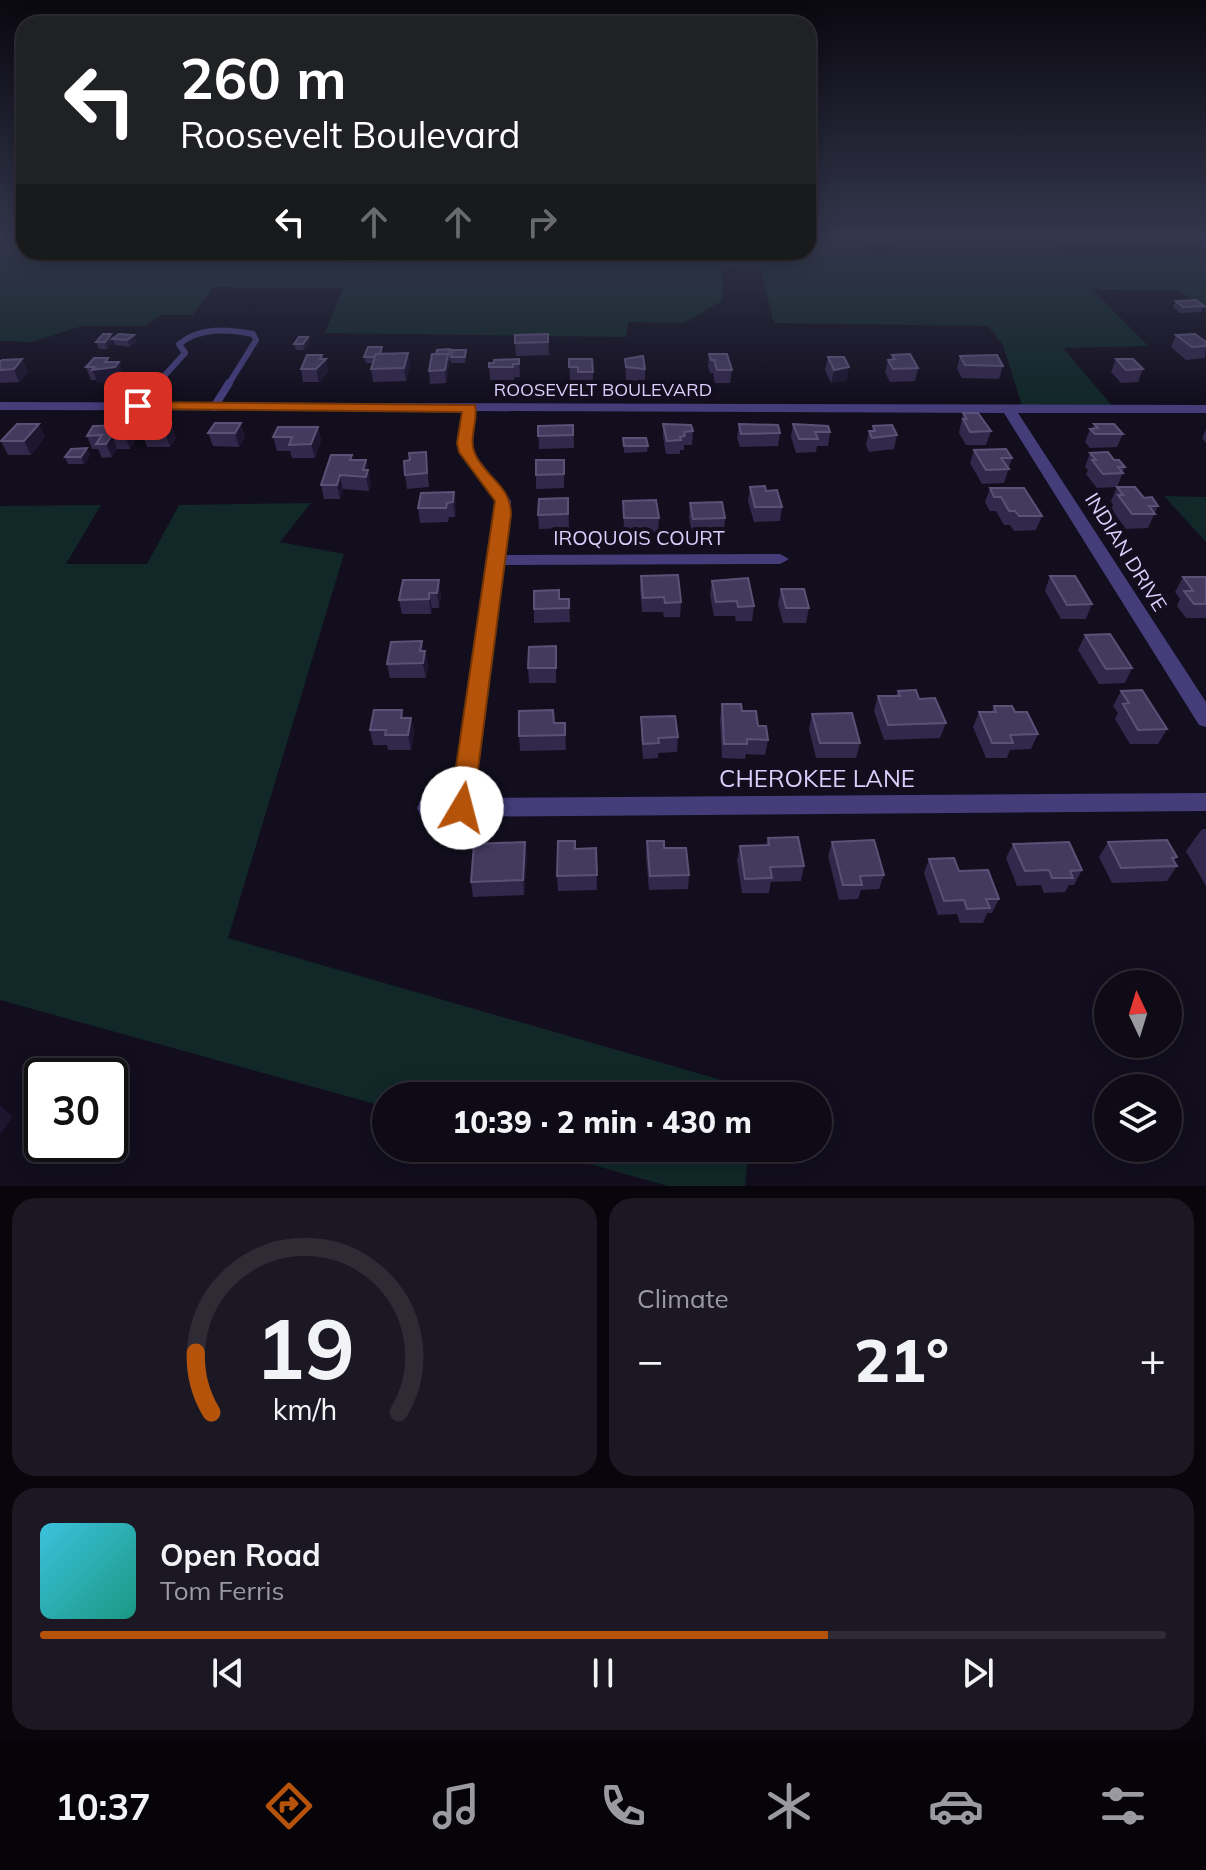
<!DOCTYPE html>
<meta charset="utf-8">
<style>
:root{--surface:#0e0a16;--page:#1c1823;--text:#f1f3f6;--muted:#9b9aa1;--line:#2e2b35;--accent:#b45309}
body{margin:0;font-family:Mulish,sans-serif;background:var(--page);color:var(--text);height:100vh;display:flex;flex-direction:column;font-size:30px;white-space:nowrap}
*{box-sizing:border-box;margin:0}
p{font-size:26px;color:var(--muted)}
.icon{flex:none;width:44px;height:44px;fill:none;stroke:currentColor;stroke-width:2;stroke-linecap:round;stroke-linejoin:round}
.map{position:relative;height:1186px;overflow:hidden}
.side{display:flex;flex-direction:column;gap:12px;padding:12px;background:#08060c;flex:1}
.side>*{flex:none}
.guide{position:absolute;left:16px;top:16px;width:800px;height:244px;border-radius:24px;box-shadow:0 4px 20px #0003,0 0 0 2px var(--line);background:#202124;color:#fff;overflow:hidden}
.needle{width:52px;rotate:356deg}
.tools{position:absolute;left:1094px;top:970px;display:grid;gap:16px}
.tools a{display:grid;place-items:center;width:88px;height:88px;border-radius:50%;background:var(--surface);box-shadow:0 4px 20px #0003,0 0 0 2px var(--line);font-size:40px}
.speed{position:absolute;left:24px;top:1058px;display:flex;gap:16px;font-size:40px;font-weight:700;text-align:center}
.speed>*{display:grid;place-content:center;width:104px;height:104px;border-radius:50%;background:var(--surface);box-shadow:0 4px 20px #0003,0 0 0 2px var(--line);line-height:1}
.speed .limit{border:4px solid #111;border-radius:12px;background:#fff;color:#111}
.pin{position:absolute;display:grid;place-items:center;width:68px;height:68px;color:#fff;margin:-34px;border-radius:16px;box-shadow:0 4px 12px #0006}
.me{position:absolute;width:88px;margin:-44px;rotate:8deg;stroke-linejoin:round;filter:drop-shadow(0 0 6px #0008)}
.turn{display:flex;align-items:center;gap:28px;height:168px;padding:0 32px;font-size:36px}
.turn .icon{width:104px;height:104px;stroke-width:2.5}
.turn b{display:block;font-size:56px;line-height:68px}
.lanes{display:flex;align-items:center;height:76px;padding:0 32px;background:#0003;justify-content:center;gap:40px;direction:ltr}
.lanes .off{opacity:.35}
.big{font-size:60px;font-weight:800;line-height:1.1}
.side .widget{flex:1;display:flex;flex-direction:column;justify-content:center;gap:12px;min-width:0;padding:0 28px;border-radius:24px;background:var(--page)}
.side .dial{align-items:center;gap:0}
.dial svg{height:208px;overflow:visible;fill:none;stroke:var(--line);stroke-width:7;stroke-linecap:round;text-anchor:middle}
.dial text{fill:var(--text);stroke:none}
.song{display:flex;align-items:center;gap:24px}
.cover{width:96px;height:96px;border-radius:12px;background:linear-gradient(135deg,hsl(190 70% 55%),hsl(170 70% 35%))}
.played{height:8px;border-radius:4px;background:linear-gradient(90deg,var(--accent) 70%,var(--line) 70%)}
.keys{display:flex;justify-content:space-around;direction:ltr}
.heat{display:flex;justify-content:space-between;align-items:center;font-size:44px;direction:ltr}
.side .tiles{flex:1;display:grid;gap:12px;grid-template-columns:1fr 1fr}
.widget:last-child{grid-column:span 2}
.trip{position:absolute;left:372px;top:1082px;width:460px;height:80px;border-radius:40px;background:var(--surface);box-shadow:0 4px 20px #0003,0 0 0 2px var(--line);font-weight:800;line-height:80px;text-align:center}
.tabs{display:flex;height:128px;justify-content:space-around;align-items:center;background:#060409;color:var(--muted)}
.tabs .icon{width:56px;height:56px}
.tabs .active{color:var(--accent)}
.tabs b{font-size:36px;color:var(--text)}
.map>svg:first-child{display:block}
</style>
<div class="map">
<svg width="1206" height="1186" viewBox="0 0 1206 1186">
<rect width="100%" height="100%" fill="#120e1e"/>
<g fill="#112728">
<polygon points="15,235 24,235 24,252 258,252 251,259 408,265 468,253 808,252 808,237 853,238 866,254 885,258 905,239 1036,236 1065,255 1206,257 1206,310 1180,291 1092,289 1148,346 1063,348 1114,408 1023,409 1003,345 988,326 774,323 761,270 723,269 722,301 684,323 628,322 626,337 325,333 343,289 213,287 193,315 161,315 145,326 82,326 32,342 0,341 0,242"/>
<polygon points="1164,496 1206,497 1206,542"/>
<polygon points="311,503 280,542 344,554 228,938 756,1090 755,1096 386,1096 386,1107 0,1000 0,506 101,505 66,564 147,564 179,505"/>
<polygon points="532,1148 749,1148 745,1186 668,1186"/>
</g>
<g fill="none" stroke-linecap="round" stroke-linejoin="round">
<path stroke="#443d7a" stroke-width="6" d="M156,385L185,353L179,344C200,327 227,329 253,334L256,340L228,385"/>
<g stroke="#443d7a" stroke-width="8">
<polyline points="138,406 158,383"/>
<polyline points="214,407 229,383"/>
</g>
<polygon fill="#443d7a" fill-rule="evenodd" points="0,402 1206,405 1206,413 1018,413 1206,702 1206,727 1199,725 1004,413 476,411 471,443 473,452 511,501 506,555 780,554 789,559 780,564 505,565 475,798 1206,793 1206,811 428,817 420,815 417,808 420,801 452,798 495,515 495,501 459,452 457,443 462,411 0,410"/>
</g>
<g fill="#32284b">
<polygon points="1047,235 1065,235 1064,239 1052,240"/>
<polygon points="1076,235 1095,235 1093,241 1082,241"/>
<polygon points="1176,301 1204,306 1201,312 1180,313 1173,307"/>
<polygon points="111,334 113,339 134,335 136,342 130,347 115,345 113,340 107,349 99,349 96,342"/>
<polygon points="548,334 549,355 516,356 515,343"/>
<polygon points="1176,335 1206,342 1205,358 1186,360 1171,347"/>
<polygon points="308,337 309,343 304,350 296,350 294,344"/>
<polygon points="450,349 451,356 466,350 465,363 451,363 451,357 450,361 449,361 449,366 446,383 430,384 429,371 436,354"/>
<polygon points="408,353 410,366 406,381 373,382 371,369 373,363 366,363 364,357 383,354"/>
<polygon points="709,354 732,370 730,383 715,383 713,373 710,373 708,367"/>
<polygon points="322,355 323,359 326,359 328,372 319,382 303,382 301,369"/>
<polygon points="892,355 918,368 915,381 890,382 885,372 888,360 891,359"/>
<polygon points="960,356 1003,366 999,379 962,378 957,369"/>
<polygon points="828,357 847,380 831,383 825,370"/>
<polygon points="108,358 110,362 123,375 120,380 98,383 96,380 91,380 86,367"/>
<polygon points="22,359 28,372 19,382 0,383 0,362"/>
<polygon points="519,359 520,377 514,377 514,380 490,380 489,363"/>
<polygon points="569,359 593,372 593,385 578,385 578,380 570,380"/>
<polygon points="625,359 645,369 645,382 626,380"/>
<polygon points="1116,359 1143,369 1138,382 1121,383 1111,372"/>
<polygon points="963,413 991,431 986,445 966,445 959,433"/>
<polygon points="215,423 245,437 239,447 213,446 208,433"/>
<polygon points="171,424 176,438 170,447 147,447 142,433"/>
<polygon points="663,424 693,431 692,445 684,445 684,450 680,450 680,454 666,454 663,437"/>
<polygon points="739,424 780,433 778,446 740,447 737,438"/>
<polygon points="793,424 830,432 828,446 817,446 816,452 796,453 791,437"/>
<polygon points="1094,424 1123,434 1117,447 1090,448 1085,442 1090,429 1093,429"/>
<polygon points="573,425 574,448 539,449 538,426"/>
<polygon points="93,426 136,438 130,449 117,449 112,457 102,458 98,449 92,449 87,436"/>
<polygon points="873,426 897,435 894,449 869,452 866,445 869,431 872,431"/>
<polygon points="318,427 321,440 315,458 292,458 290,451 277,451 273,437"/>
<polygon points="1206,429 1206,443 1202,438"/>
<polygon points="45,437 31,455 8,455 1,441"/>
<polygon points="623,438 648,446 647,452 624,453"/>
<polygon points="87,448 90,455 84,464 68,464 65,457"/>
<polygon points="974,450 1012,458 1004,483 982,484 970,463"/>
<polygon points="426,452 429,487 407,489 405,475 410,460"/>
<polygon points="1090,453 1114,460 1125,467 1117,487 1097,488 1086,474 1088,470 1085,467"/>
<polygon points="353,460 366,460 371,484 369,491 343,489 340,499 324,499 321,485"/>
<polygon points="564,460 564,488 536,489 536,475"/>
<polygon points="750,487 766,491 782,507 780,521 754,522 748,501"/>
<polygon points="1117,487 1144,498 1158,506 1148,528 1126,529 1111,509 1113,505 1111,501"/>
<polygon points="990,488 1042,516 1036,530 1014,531 1010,525 1004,525 996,511 990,511 985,502"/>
<polygon points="454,492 456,506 455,517 449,517 448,522 420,523 418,508"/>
<polygon points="568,498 569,528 539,529 538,515"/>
<polygon points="623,501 659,518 658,532 624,533"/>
<polygon points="690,503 725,518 724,533 692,533 689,517"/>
<polygon points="641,576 681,602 680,617 664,617 663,612 642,612 640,590"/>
<polygon points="1050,576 1092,604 1086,619 1061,619 1045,591"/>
<polygon points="1183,577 1206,577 1206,618 1186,618 1177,606 1180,599 1175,592"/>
<polygon points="403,580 441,594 439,608 432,608 431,614 402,614 399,600"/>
<polygon points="712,581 754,606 752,621 736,621 735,616 714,616 710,595"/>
<polygon points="781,589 809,608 806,623 783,623 778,604"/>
<polygon points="559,599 569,599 570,622 534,623 534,609"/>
<polygon points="1085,635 1132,668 1125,683 1099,684 1078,650"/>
<polygon points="422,641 423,651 425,651 428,666 426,678 390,678 387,664"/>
<polygon points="556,646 556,683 529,683 528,668"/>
<polygon points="898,691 919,699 946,723 940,738 884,740 874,711 878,696 896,696"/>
<polygon points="1121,691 1167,729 1158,744 1130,744 1115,719 1118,713 1113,706"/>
<polygon points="722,704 742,711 758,726 768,740 765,755 746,754 745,759 722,758 720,719"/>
<polygon points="994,706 1015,712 1038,734 1031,749 1010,750 1007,758 986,758 973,727 979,712 991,712"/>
<polygon points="402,710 403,718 411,718 414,732 411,750 388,750 387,745 373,745 370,730"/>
<polygon points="812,714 860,743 856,758 816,758 809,729"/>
<polygon points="641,717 678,737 677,752 658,753 658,758 643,759 641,732"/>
<polygon points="554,723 565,723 566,750 520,751 519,736"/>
<polygon points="1202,829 1206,829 1206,886 1186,851"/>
<polygon points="768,838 804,866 801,881 771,882 769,893 742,893 737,860 740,846 766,845"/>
<polygon points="647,841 664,848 689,875 688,889 649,890 646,856"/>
<polygon points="525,842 527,857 524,895 473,897 471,882"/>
<polygon points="832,842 884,875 879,889 861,890 858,899 839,900 828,856"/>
<polygon points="1108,842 1177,857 1174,861 1177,866 1167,881 1112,883 1099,857"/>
<polygon points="1013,844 1082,870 1074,885 1069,885 1065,892 1044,893 1041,885 1017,886 1006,858"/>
<polygon points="596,848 597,890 558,891 557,876 575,849"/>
<polygon points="929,859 959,871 999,899 992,913 987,913 983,923 960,923 957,914 938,915 924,873"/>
</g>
<g fill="#1d1631">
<polygon points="111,334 114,340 107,349 105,342"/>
<polygon points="134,335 136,342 130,347 127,340"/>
<polygon points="308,337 309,343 304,350 303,344"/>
<polygon points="408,353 410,366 406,381 404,368"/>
<polygon points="448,354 449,366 446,383 445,370"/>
<polygon points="322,355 323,361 326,359 328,372 319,382 316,369"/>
<polygon points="108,358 112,367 119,362 123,375 120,380 98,383 92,370 105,362"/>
<polygon points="22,359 28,372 19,382 14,369"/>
<polygon points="849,367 847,380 831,383 834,370"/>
<polygon points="241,423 245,437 239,447 235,433"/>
<polygon points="39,424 45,437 31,455 24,441"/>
<polygon points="171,424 176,438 170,447 165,433"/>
<polygon points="131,425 136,438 130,449 125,435"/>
<polygon points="318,427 321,440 315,458 311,444"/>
<polygon points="112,435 117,449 112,457 106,444"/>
<polygon points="87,448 90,455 84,464 81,457"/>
<polygon points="366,460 371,484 369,491 366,477 363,470"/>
<polygon points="340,475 343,489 340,499 337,485"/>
<polygon points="454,492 456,506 455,517 453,502"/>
<polygon points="439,580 441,594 439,608 437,593"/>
<polygon points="429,593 432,608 431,614 429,599"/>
<polygon points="422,641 424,656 425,651 428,666 426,678 420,651"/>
<polygon points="411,718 414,732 411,750 408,735"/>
<polygon points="525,842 527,857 524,895 523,880"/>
<polygon points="0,1105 13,1117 0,1134"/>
</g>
<g fill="#433a5e" stroke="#5b5177" stroke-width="2">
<polygon points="1196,300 1204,306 1183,307 1176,301"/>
<polygon points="103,334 111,334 105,342 96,342"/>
<polygon points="119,334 134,335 127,340 112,339"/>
<polygon points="548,334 548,342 515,343 515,335"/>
<polygon points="1195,334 1206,342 1206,346 1192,347 1176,335"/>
<polygon points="299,337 308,337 303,344 294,344"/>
<polygon points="368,347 382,347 380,354 376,354 375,357 364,357"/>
<polygon points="450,349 449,354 436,354 437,350"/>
<polygon points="452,350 466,350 465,357 451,357"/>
<polygon points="408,353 404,368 371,369 376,354"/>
<polygon points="432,354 448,354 445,370 429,371"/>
<polygon points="709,354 727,354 732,370 717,370 714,360 711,360"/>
<polygon points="910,354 918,368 893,369 888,360 895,359 892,355"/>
<polygon points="307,355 322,355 320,359 326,359 316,369 301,369"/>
<polygon points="997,355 1003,366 965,365 960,356"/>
<polygon points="643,356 645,369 626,367 625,359"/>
<polygon points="828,357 844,357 849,367 834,370"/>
<polygon points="94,358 108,358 105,362 119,362 115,367 92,370 95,367 86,367"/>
<polygon points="22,359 14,369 0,370 0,362 2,360"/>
<polygon points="519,359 519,364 513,364 513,367 489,367 489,363 494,363 494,360"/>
<polygon points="569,359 592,359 593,372 578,372 578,367 569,367"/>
<polygon points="1116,359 1133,359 1143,369 1126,370"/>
<polygon points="963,413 978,413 991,431 970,432 963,419 967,419"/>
<polygon points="215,423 241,423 235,433 208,433"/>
<polygon points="17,424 39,424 24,441 1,441"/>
<polygon points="148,424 171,424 165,433 142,433"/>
<polygon points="663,424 691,425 693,431 684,432 685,436 680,437 681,440 667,441"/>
<polygon points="739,424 778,425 780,433 741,434"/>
<polygon points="793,424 828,426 830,432 815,432 818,439 799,439"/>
<polygon points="1094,424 1114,424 1123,434 1095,434 1090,429 1098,428"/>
<polygon points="131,425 125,435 112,435 106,444 96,444 102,435 87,436 93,426"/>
<polygon points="573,425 573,435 538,436 538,426"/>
<polygon points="892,425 897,435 872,438 869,431 875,431 873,426"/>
<polygon points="278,427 318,427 311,444 289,445 292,437 273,437"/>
<polygon points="623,438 646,438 648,446 624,446"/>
<polygon points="87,448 81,457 65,457 71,449"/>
<polygon points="1006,449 1012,458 1001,458 1009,469 986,470 974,450"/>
<polygon points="426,452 427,473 405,475 404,461 410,460 409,453"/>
<polygon points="1108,452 1114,460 1119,460 1125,467 1118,467 1123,473 1103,474 1092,460 1096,460 1090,453"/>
<polygon points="331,455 352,455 350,460 366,460 363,470 368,470 366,477 340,475 337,485 321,485"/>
<polygon points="536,460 564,460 564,474 536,475"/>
<polygon points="765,486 766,491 777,490 782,507 755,507 750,487"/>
<polygon points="1117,487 1135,487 1144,498 1152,497 1158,506 1149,506 1155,514 1132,514 1118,495 1123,495"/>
<polygon points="990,488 1024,488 1042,516 1019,516 1015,511 1009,511 1001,497 994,497"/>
<polygon points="454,492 453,502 447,503 446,508 418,508 421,493"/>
<polygon points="568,498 568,514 538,515 539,499"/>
<polygon points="656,500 659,518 624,518 623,501"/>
<polygon points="722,502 725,518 693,519 690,503"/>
<polygon points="678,575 681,602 665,603 664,597 643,598 641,576"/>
<polygon points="1050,576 1075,576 1092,604 1067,605"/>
<polygon points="1183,577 1206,577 1206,604 1194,604 1184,591 1193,591"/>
<polygon points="748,578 754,606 738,607 737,601 716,602 712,581"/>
<polygon points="403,580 439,580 437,593 429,593 429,599 399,600"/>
<polygon points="781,589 804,589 809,608 786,608"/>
<polygon points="559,590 559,599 569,599 569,608 534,609 534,591"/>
<polygon points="1110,634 1132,668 1106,669 1085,635"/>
<polygon points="422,641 420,651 425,651 423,663 387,664 391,642"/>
<polygon points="556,646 556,668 528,668 529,647"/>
<polygon points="916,690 919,699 935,698 946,723 888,725 878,696 900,696 898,691"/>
<polygon points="1142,690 1167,729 1138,730 1123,704 1129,703 1121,691"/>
<polygon points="722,704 741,704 742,711 756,711 758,726 766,726 768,740 747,739 747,744 724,744"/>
<polygon points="994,706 1012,706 1015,712 1027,712 1038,734 1010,735 1013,743 992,743 979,712 996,712"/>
<polygon points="374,710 402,710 401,718 411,718 408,735 385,735 386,730 370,730"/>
<polygon points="553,710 554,723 565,723 565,735 519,736 519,711"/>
<polygon points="852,713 860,743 820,743 812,714"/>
<polygon points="675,716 678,737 658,738 659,743 643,744 641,717"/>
<polygon points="798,837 804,866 770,867 772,878 745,879 740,846 769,845 768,838"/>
<polygon points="874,840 884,875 860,876 862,885 843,885 832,842"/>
<polygon points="1167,840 1177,857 1172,858 1177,866 1121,868 1108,842"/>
<polygon points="558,841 575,841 575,849 596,848 597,875 557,876"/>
<polygon points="647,841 664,841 664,848 686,848 689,875 650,876"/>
<polygon points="525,842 523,880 471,882 474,844"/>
<polygon points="1069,842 1082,870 1070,871 1073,878 1052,878 1049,870 1025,871 1013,844"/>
<polygon points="954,858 959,871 988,870 999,899 986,899 990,908 967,909 964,900 944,901 929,859"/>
</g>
<linearGradient id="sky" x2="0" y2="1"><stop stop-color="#0a0810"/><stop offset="0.59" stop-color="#33364c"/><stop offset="1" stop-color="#33364c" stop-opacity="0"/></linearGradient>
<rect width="1206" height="401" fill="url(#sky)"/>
<path fill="#b45309" stroke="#753606" stroke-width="2" d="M138,402L475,405C479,421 467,439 476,456C488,479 511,486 511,515L473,808L470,815L462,817L454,815L450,808L495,501L459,452L457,443L462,412L133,409L131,406Z"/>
<g text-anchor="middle" stroke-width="8" stroke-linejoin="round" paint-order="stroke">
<g font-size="18" fill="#d8cffb" stroke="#120e1e">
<text x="603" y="396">ROOSEVELT BOULEVARD</text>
</g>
<g font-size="20" fill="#d8cffb" stroke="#120e1e">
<text x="639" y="545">IROQUOIS COURT</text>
<text transform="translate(1126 552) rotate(58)" y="7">INDIAN DRIVE</text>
</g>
<g font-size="24" fill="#d8cffb" stroke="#120e1e">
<text x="817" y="787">CHEROKEE LANE</text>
</g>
</g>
</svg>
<div class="tools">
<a><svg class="needle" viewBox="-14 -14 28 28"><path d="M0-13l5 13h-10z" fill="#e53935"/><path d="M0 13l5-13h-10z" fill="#9b9aa1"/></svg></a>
<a><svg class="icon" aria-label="layers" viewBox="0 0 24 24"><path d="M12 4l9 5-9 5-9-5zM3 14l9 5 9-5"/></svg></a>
</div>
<div class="speed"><div class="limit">30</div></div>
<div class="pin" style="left:138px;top:406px;background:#d93025"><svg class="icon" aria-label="arrive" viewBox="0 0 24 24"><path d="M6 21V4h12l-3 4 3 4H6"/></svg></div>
<svg class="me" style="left:462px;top:808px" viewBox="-20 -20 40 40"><circle r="19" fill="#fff"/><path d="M0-13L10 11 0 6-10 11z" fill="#b45309"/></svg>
<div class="trip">10:39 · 2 min · 430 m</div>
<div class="guide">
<div class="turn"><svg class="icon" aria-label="left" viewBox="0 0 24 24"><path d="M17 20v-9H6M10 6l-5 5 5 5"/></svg><div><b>260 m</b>Roosevelt Boulevard</div></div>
<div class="lanes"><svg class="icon" aria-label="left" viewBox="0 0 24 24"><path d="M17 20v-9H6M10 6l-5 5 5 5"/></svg><svg class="icon off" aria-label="ahead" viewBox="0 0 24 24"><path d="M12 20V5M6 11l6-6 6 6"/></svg><svg class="icon off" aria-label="ahead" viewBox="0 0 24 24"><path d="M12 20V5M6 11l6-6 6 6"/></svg><svg class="icon off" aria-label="right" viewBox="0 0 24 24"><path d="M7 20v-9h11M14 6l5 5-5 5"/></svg></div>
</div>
</div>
<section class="side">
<div class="tiles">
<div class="widget dial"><svg viewBox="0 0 100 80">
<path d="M14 69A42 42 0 1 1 86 69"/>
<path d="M14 69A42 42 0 0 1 8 46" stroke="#b45309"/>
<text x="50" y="56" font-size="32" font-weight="700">19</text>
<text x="50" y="72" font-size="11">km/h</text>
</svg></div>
<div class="widget"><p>Climate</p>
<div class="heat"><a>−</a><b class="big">21°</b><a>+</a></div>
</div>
<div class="widget">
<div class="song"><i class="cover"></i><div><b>Open Road</b><p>Tom Ferris</p></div></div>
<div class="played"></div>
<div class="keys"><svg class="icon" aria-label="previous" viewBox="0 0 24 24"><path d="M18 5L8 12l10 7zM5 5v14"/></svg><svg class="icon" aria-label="pause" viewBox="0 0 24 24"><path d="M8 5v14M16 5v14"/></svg><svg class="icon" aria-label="next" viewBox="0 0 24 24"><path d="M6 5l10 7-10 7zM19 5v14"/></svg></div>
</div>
</div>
</section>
<nav class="tabs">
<b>10:37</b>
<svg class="icon active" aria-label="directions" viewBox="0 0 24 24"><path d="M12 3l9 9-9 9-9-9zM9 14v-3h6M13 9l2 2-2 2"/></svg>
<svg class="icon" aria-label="music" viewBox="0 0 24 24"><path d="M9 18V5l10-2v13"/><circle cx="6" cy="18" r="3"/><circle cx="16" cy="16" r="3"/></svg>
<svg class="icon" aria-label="phone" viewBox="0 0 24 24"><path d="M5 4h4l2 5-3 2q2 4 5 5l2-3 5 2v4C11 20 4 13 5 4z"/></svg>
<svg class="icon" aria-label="climate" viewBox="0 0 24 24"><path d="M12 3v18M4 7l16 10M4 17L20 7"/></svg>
<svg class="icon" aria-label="car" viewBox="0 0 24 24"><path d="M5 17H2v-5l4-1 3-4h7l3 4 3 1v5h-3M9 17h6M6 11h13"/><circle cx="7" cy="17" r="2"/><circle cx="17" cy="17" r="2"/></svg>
<svg class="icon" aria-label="filters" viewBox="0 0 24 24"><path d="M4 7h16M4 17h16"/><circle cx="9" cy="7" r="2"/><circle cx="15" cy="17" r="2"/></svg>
</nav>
